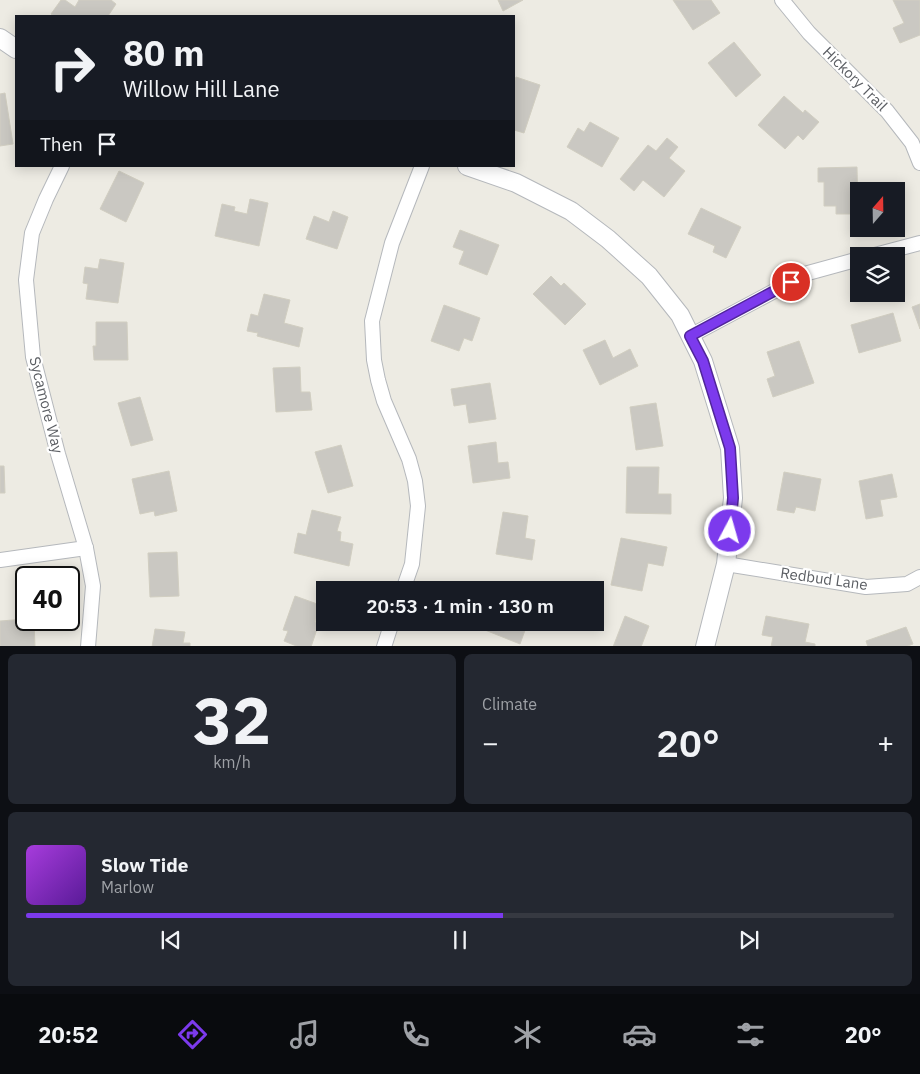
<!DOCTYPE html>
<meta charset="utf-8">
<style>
:root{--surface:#171b24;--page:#242831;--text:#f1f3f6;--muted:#9ea1a6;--line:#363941;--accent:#7c3aed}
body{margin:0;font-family:"IBM Plex Sans",sans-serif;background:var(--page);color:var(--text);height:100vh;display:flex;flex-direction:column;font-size:19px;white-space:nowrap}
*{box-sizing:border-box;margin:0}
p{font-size:16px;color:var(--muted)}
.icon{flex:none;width:28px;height:28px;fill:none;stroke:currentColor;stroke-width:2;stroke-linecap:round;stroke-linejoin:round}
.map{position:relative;height:646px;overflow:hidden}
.drawer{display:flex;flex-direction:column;gap:8px;padding:8px;background:#0d0f14;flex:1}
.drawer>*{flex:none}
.banner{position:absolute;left:15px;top:15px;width:500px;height:152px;border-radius:0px;box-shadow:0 2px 12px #0003;background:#171b24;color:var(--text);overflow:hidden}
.needle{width:32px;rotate:20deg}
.controls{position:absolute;left:850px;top:182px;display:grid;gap:10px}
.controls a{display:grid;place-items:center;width:55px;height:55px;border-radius:0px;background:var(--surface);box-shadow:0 2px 12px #0003;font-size:25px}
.speed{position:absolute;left:15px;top:566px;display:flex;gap:10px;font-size:25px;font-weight:700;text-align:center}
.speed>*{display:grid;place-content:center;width:65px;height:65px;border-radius:50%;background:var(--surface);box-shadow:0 2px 12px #0003;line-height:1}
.speed .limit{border:2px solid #111;border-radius:8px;background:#fff;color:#111}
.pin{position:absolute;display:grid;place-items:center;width:42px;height:42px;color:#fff;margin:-21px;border:2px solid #fff;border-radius:50%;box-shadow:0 1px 5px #0007}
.me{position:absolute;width:55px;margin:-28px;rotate:6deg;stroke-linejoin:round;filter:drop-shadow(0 0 4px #0008)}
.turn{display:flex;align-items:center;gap:18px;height:105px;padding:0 25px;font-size:22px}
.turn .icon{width:65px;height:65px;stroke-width:2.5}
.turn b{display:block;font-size:35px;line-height:42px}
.then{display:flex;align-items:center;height:48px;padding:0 25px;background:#0003;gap:10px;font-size:19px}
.big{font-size:38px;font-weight:600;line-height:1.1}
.drawer .widget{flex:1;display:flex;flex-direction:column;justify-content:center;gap:8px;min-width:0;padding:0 18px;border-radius:8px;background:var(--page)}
.drawer .dial{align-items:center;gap:0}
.dial b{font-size:65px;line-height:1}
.song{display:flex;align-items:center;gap:15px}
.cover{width:60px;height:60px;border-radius:8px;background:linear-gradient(135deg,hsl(280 70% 55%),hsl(270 70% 35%))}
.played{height:5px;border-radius:2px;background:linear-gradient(90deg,var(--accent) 55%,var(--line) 55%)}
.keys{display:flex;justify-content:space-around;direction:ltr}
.heat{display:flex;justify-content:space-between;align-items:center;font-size:28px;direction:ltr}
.drawer .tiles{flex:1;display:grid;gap:8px;grid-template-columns:1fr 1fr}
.widget:last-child{grid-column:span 2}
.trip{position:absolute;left:316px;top:581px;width:288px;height:50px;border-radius:0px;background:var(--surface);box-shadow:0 2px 12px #0003;font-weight:600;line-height:50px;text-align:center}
.dock{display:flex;height:80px;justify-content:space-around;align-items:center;background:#090b0e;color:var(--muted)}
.dock .icon{width:35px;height:35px}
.dock .active{color:var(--accent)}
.dock b{font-size:22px;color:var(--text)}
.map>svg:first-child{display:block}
</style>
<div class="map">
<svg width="920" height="647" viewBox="0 0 920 647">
<rect width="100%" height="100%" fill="#edebe3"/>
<g fill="#cac8c2" stroke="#d1cec1">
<polygon points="61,0 65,0 75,7 79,0 111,0 116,4 108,16 54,16 51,14"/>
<polygon points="498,0 523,0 503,11"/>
<polygon points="673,0 711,0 720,13 693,30"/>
<polygon points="893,0 920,0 920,35 900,43 893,28 904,23"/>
<polygon points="734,42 761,75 736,97 708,63"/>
<polygon points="516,77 540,85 524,133 514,130 514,84"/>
<polygon points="5,93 13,144 0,146 0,94"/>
<polygon points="784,96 803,113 805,110 819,122 803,140 798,135 785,149 758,125"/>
<polygon points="590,122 619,138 602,167 567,147 578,128 584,132"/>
<polygon points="667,138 678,147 669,158 685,171 664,197 643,180 634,191 620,179 648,145 656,151"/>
<polygon points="857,167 858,214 836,214 836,206 824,206 824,182 818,182 818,168"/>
<polygon points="119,171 144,183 126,222 100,209"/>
<polygon points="250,199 268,203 259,246 215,236 222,204 235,207 234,211 247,214"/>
<polygon points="701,208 741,227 726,258 713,252 715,246 688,234"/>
<polygon points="333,211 348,217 337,249 306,239 314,216 329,222"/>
<polygon points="460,230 499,245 487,275 459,264 464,251 453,247"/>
<polygon points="100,259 124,263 118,303 86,299 88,284 83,283 85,267 98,269"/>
<polygon points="551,276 561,286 564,283 586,304 565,325 533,294"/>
<polygon points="264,294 290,300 284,323 303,328 299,347 257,336 258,333 247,331 251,314 258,316"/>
<polygon points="920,304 920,329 912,307"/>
<polygon points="444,305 480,318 472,341 464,338 459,351 431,341"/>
<polygon points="893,313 901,341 859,353 851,325"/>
<polygon points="96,322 127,322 128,360 94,360 93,346 96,346"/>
<polygon points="605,340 613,358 630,349 638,366 600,385 583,350"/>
<polygon points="799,341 814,383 773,397 767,379 775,376 767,352"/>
<polygon points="300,367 301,392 310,392 312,410 276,412 273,368"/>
<polygon points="490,383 496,419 469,423 466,404 454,406 451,389"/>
<polygon points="140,397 153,440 131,446 118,403"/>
<polygon points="656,403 663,446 636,450 630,407"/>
<polygon points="496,442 498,463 508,462 510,478 473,483 468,446"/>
<polygon points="341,445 353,486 328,493 315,452"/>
<polygon points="0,466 4,466 5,493 0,493"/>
<polygon points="627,467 659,467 658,494 671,494 671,514 626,513"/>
<polygon points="169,471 177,511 155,516 154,511 140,514 132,479"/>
<polygon points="784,472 821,479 815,511 796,507 794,513 777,510"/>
<polygon points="892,474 897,497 880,500 883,516 866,519 859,481"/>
<polygon points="312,510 341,517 337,531 341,532 340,541 353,544 349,566 294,553 298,533 306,535"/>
<polygon points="503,512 528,516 525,538 535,540 532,560 496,554"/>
<polygon points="621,538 667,547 663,566 648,563 642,591 611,585"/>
<polygon points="177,552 179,596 150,597 148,553"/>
<polygon points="295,596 320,605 315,622 319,623 311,647 299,647 284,641 288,631 283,630"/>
<polygon points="625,616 649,626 641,647 613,647"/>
<polygon points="766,616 809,624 805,642 815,644 815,647 771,647 773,637 762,635"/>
<polygon points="26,619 34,620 35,647 0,647 0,621"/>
<polygon points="483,622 528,622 520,644 480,628"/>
<polygon points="906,627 913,644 905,647 868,647 866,641"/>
<polygon points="155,629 185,632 183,643 190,643 190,647 152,647"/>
</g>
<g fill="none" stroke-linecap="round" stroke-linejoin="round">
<defs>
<g id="minor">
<polyline points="782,0 809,33 887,111 912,143 920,163"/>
<polyline points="62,166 46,199 32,233 26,280 33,357 58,454 86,548 93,586 88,647"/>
<polyline points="871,256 920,243"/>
<polyline points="690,336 808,273 859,259"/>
<polyline points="0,560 86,548"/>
<polyline points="726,564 866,587 907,584 920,577"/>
<polyline points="403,590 412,564 418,506 415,481 409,459 384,401 378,380 374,360 372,321 392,243 422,166"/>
<polyline points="384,647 392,622"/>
</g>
<g id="tertiary">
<polyline points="0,38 16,49"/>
<polyline points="467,166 516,183 571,211 608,239 649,276 680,315 703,361 730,448 733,498 726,564 705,647"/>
</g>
</defs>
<use href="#minor" stroke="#b5b8bc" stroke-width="16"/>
<use href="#tertiary" stroke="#b5b8bc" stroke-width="20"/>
<use href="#minor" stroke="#fff" stroke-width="14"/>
<use href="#tertiary" stroke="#fff" stroke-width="18"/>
</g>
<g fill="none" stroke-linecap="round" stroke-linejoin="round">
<defs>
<polyline id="route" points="730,531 733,498 730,448 703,361 690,336 791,282"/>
</defs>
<use href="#route" stroke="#51269a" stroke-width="12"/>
<use href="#route" stroke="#7c3aed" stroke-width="9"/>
</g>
<g text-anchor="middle" stroke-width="4.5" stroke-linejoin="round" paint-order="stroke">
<g font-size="15" fill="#5b5e63" stroke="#fff">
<text transform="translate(855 79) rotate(45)" y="5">Hickory Trail</text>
<text transform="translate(46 405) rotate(76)" y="5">Sycamore Way</text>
<text transform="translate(824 579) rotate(8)" y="5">Redbud Lane</text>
</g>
</g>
</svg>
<div class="controls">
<a><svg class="needle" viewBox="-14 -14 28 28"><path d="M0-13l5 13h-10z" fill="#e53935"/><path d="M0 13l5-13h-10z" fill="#9ea1a6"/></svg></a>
<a><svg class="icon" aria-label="layers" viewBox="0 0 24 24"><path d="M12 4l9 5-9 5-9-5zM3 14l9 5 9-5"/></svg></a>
</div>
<div class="speed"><div class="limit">40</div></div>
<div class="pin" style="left:791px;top:282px;background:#d93025"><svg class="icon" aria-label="arrive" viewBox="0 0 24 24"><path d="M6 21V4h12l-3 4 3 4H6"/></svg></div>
<svg class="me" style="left:730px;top:531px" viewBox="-20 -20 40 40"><circle r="17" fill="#7c3aed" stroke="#fff" stroke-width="3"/><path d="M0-11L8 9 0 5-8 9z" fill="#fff"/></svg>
<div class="trip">20:53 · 1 min · 130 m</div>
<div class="banner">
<div class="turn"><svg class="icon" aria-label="right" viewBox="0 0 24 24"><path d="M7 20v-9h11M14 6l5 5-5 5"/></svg><div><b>80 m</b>Willow Hill Lane</div></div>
<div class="then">Then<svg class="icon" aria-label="arrive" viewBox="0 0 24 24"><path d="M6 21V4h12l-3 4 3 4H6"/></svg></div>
</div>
</div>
<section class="drawer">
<div class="tiles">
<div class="widget dial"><b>32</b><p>km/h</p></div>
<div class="widget"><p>Climate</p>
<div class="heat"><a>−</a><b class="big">20°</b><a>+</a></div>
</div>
<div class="widget">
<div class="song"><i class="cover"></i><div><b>Slow Tide</b><p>Marlow</p></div></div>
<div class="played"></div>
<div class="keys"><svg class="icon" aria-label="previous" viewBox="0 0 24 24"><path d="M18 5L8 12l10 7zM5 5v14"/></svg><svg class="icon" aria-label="pause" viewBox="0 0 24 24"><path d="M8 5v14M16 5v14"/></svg><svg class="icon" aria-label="next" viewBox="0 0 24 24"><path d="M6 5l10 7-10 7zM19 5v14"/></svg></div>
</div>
</div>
</section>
<nav class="dock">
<b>20:52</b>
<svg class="icon active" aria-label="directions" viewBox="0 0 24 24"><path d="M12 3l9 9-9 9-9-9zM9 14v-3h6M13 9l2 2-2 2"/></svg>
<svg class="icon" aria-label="music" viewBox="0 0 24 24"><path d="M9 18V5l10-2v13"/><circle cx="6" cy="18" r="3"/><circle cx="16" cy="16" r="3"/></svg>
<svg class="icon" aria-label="phone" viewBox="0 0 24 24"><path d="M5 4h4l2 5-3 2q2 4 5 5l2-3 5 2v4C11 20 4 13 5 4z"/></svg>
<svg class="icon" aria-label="climate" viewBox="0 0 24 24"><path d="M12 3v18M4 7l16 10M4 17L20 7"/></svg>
<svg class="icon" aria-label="car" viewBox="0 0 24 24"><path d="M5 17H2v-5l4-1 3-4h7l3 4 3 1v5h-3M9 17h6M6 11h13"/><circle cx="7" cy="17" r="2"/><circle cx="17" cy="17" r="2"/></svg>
<svg class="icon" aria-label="filters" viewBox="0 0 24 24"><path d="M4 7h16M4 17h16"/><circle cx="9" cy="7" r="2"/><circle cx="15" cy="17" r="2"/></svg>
<b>20°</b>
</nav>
